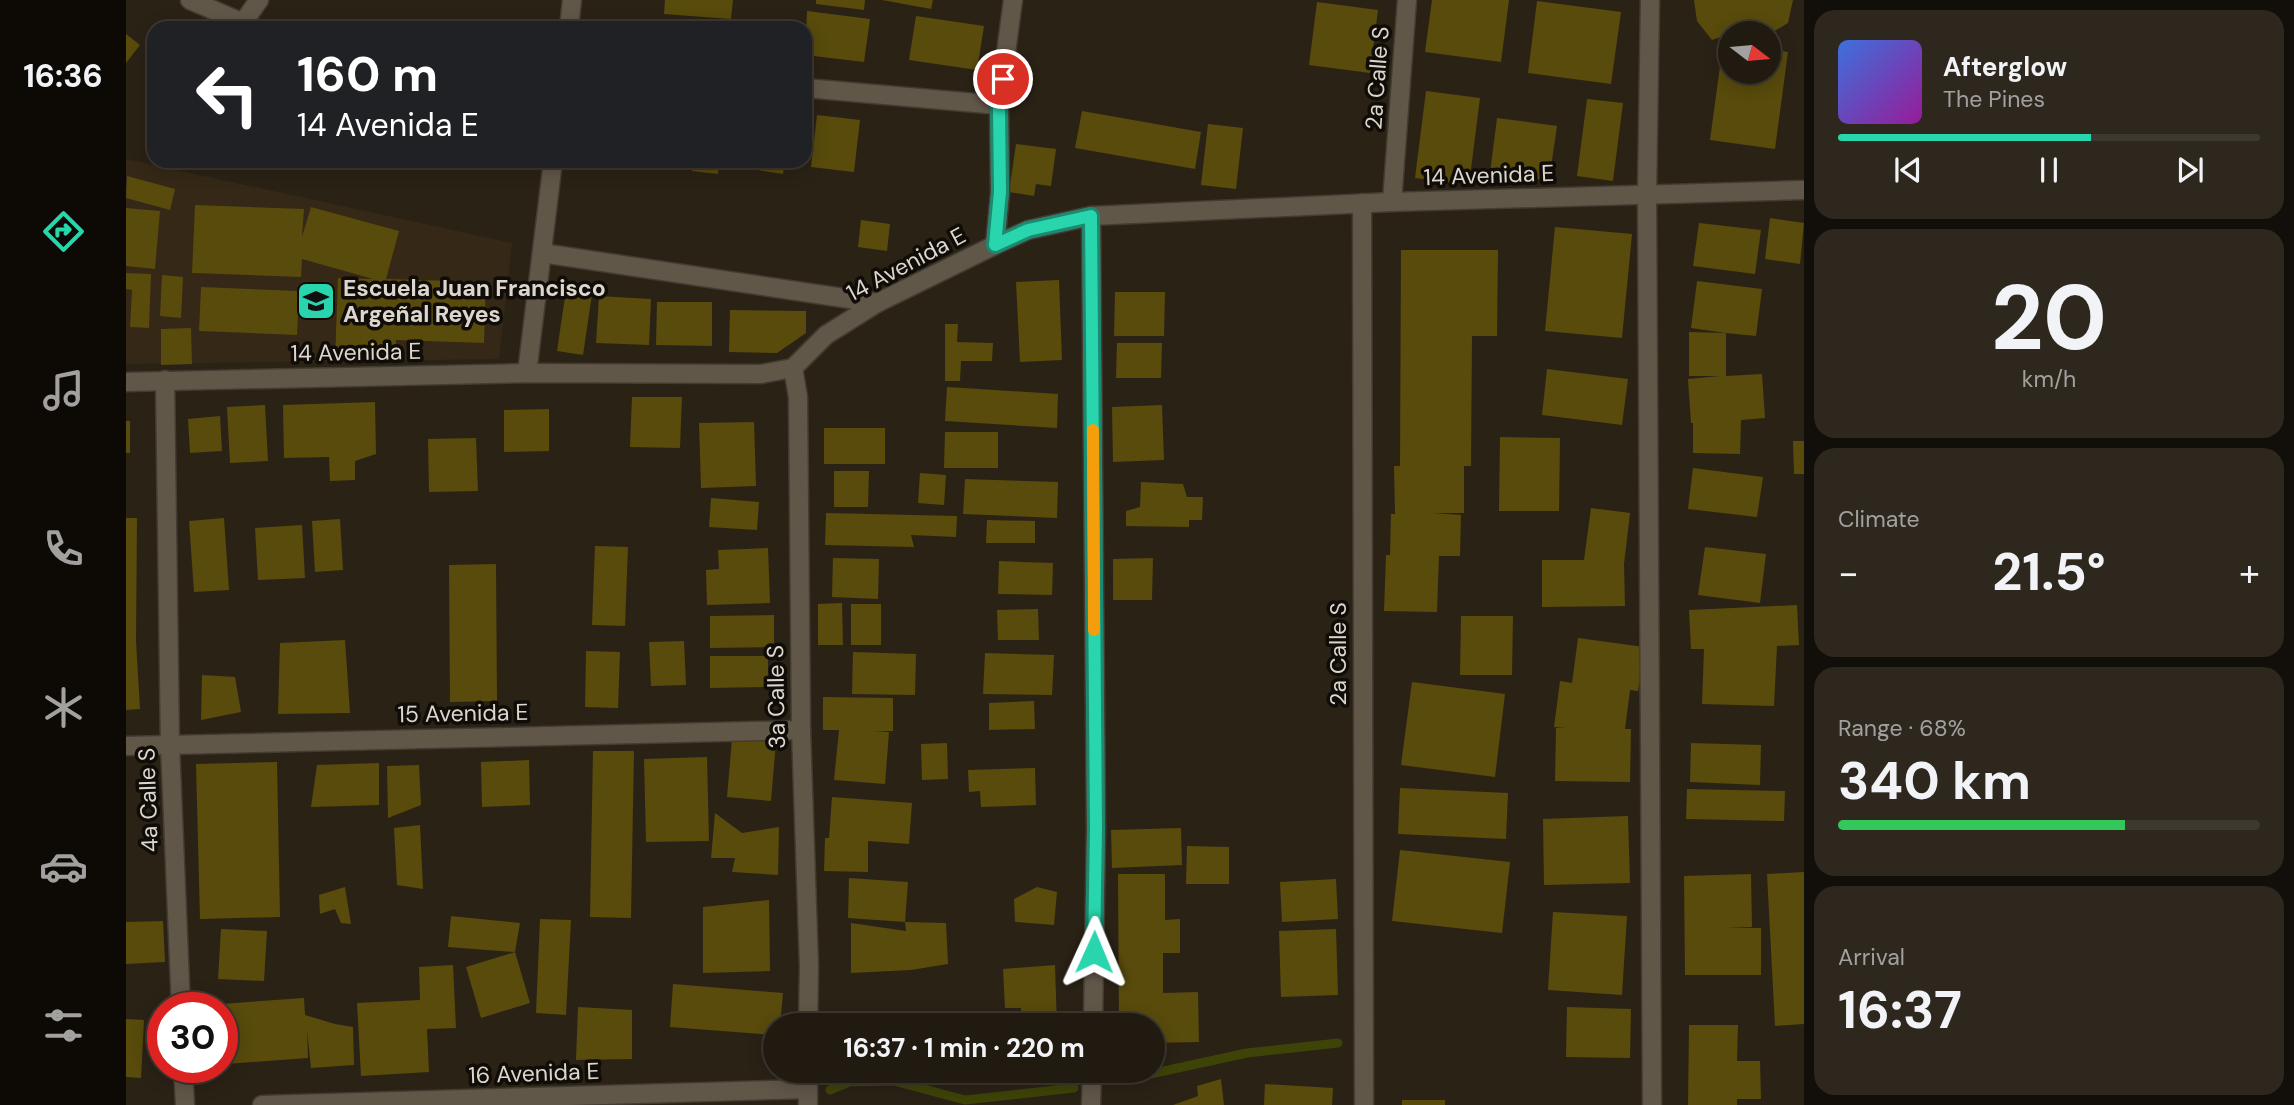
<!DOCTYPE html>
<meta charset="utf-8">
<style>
:root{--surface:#201a10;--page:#2d271e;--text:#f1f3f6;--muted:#a2a19f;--line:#3d3830;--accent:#29d5ac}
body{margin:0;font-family:"DM Sans",sans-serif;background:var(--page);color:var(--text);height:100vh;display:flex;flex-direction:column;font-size:26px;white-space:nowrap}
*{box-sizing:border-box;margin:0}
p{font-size:23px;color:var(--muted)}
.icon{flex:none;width:38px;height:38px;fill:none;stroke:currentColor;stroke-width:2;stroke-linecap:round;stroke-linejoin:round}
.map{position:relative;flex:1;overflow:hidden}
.details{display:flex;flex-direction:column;gap:10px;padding:10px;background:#120e09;width:490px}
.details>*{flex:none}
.hud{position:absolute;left:21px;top:21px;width:665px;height:147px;border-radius:21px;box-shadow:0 4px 18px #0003,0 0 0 2px var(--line);background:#202124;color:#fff;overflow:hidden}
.needle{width:46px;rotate:106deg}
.tools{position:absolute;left:1592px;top:21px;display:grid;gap:14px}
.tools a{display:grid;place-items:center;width:63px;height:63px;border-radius:50%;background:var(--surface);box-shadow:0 4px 18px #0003,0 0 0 2px var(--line);font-size:35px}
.speed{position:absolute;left:21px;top:992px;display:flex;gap:14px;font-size:35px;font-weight:700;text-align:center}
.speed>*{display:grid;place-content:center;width:91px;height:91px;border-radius:50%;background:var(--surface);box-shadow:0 4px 18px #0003,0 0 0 2px var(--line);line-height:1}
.speed .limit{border:10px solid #d22;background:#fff;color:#111}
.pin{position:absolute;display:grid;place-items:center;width:60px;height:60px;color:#fff;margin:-30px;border:4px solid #fff;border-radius:50%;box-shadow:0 2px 7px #0007}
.me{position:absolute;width:77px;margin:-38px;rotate:1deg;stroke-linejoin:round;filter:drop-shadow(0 0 5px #0008)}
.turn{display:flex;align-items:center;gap:24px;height:147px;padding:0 35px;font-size:32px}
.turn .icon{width:91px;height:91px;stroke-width:2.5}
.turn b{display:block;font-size:49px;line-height:60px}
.big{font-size:52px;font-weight:700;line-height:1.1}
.details .tile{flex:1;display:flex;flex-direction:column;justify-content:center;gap:10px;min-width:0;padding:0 24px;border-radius:21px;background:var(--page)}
.details .dial{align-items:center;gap:0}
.dial b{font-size:91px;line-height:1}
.song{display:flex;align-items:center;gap:21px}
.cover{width:84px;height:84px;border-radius:10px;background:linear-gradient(135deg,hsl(220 70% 55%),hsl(300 70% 35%))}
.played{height:7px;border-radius:4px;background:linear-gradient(90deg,var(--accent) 60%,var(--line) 60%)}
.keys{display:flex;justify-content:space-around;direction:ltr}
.heat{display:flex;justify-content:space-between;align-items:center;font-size:38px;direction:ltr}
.charge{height:10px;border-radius:5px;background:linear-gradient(90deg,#34c759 68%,var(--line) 0)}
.trip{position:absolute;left:637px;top:1013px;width:402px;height:70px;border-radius:35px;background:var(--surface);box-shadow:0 4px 18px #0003,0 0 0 2px var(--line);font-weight:700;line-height:70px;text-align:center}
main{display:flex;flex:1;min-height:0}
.tabs{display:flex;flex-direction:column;width:126px;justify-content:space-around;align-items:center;background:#0d0a06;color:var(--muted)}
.tabs .icon{width:49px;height:49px}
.tabs .active{color:var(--accent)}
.tabs b{font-size:32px;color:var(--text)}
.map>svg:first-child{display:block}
</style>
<main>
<nav class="tabs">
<b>16:36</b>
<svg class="icon active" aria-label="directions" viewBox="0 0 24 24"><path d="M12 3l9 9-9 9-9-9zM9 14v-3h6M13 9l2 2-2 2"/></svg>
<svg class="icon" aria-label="music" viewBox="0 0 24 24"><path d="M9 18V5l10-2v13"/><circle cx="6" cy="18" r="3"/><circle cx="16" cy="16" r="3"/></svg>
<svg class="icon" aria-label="phone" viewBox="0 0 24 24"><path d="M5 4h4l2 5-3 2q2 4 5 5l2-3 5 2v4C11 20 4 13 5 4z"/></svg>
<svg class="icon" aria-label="climate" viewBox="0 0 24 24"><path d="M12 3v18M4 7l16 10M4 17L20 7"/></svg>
<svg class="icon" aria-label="car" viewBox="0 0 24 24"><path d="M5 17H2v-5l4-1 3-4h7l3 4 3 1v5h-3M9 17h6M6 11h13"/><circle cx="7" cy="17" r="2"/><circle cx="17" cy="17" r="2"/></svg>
<svg class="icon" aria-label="filters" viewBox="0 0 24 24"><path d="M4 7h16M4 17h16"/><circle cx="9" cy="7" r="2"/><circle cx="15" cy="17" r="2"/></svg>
</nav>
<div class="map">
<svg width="1678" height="1105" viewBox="0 0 1678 1105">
<rect width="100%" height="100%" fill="#2b2216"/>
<polygon fill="#352816" points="0,159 386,243 373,359 0,364"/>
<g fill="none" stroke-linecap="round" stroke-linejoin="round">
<g stroke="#3e4407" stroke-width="9">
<polyline points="1001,1079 1121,1053 1212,1043"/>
<polyline points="704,1090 723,1082 768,1081 839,1100 948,1088"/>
</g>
</g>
<g fill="#584b0c">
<polygon points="539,0 607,0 605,19 538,14"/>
<polygon points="690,0 739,0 738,10 690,4"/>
<polygon points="756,0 807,0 805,9"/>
<polygon points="1306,0 1383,0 1375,62 1299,52"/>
<polygon points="1568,0 1667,0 1662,23 1645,33 1631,33 1618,29 1586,40 1571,21"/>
<polygon points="1411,1 1495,12 1485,84 1402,73"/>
<polygon points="1191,2 1252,10 1244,73 1183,65"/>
<polygon points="681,11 744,19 738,62 679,55"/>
<polygon points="790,16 858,26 851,70 783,60"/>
<polygon points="0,34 14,45 0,63"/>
<polygon points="1597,44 1605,45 1605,72 1643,72 1643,49 1662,52 1649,149 1584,140"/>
<polygon points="1300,91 1354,98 1343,185 1289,178"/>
<polygon points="1461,99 1497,103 1487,181 1451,176"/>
<polygon points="956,111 1075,132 1069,169 949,148"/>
<polygon points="691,115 734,120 728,172 685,167"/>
<polygon points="1371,118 1431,126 1423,181 1364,173"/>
<polygon points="1082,124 1117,128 1110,189 1075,185"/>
<polygon points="890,144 930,149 925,186 910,184 908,196 883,192"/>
<polygon points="567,161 593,161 592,174 566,171"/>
<polygon points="625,161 659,161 657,174 624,169"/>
<polygon points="1,176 49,189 44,210 0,198"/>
<polygon points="69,205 178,209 176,237 185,207 273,231 260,279 360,282 358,343 270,340 269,361 209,359 212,278 247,279 176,259 175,277 66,273"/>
<polygon points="0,208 34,211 29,269 0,266"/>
<polygon points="1644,218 1678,223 1674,264 1639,259"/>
<polygon points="735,220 764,224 761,251 732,247"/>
<polygon points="1573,223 1635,230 1629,274 1567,266"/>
<polygon points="1429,227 1506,234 1496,338 1419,331"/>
<polygon points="1275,250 1372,250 1371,336 1346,336 1345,466 1338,466 1338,513 1307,513 1335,515 1334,556 1313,556 1311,612 1258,611 1260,555 1264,555 1265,514 1269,514 1268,466 1274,466"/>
<polygon points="0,273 25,274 23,328 4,327 6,290 0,289"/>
<polygon points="36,275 57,277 55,318 34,316"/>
<polygon points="933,280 936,360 894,362 890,282"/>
<polygon points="1571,281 1636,289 1630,336 1600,333 1600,376 1636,374 1639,418 1615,420 1614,454 1567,453 1567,423 1565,423 1562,379 1594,376 1563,376 1563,332 1600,333 1565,328"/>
<polygon points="75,287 173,291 171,335 73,331"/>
<polygon points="440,290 466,294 457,355 431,351"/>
<polygon points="989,292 1039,292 1038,336 988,336"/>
<polygon points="473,296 525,299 523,345 470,343"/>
<polygon points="531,302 586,302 586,346 530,345"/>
<polygon points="604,310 680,311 680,333 651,353 603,352"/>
<polygon points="819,324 832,324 831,342 867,343 866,361 835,361 834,381 819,381"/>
<polygon points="65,328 66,364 35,365 35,329"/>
<polygon points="991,343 1036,343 1035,378 990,378"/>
<polygon points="1421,369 1502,379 1496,425 1416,415"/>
<polygon points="821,387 932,394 931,428 819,421"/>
<polygon points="506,397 556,397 554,448 504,447"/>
<polygon points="249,402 250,454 229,461 229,480 204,481 203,457 158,458 157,405"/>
<polygon points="139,405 142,461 104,463 101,407"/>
<polygon points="1036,405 1038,460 987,462 986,407"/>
<polygon points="423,409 423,451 378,452 378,410"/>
<polygon points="94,416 96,451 64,453 62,419"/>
<rect x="0" y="421" width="4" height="32"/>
<polygon points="628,422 630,486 575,488 573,423"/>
<rect x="698" y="428" width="61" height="36"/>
<polygon points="819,432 872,432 872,468 818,468"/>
<polygon points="1374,437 1434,438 1433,511 1373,511"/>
<polygon points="350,438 352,491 303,492 302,439"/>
<polygon points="1667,441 1678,441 1678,474 1668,474"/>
<polygon points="1567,468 1637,477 1631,517 1562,509"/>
<polygon points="708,471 743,471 742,507 708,507"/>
<polygon points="794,473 820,475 818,505 792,503"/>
<polygon points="839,479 932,482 931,518 837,514"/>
<polygon points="1015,482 1057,484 1061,497 1077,497 1076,520 1063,520 1063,527 1000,526 1000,511 1014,507"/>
<polygon points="585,498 633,502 631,530 583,527"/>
<polygon points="1465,508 1504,513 1498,564 1499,606 1416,607 1416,560 1458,560"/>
<polygon points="700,513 831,516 830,537 785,535 788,547 699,545"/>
<polygon points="0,518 11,518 10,641 14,709 0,710"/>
<polygon points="98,518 103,590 68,592 63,521"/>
<polygon points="214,519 217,570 189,572 186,521"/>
<polygon points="861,520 909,521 909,543 860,543"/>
<polygon points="176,525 179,578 132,580 129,528"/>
<polygon points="469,546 502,547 499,626 466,625"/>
<polygon points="1579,547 1640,554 1634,603 1572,595"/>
<polygon points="642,548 644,603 581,605 580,570 593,569 592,550"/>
<polygon points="707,558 753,559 752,599 706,597"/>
<polygon points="1027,558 1026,600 987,600 987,559"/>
<polygon points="873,561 927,563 926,595 872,594"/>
<polygon points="370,564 371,701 324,702 323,565"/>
<polygon points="716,603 717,645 692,645 692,604"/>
<rect x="725" y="604" width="30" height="41"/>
<polygon points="1671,605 1673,645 1651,646 1648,706 1576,704 1578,649 1565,649 1563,610"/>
<polygon points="912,609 913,640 872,640 871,610"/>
<polygon points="648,615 648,647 584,648 584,616"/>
<polygon points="1335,616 1387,616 1386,675 1334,675"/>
<polygon points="1452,638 1518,647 1512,691 1504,690 1499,729 1505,729 1504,782 1429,781 1430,728 1440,728 1428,727 1434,681 1446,683"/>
<polygon points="219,640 224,713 152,714 154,643"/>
<polygon points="558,641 560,685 525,686 523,642"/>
<polygon points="460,651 494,652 492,708 459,707"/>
<polygon points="727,652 790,654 789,695 726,694"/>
<polygon points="859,653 928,655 926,695 857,694"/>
<polygon points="584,656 642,656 642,687 584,688"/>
<polygon points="76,675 109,677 115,712 75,720"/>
<polygon points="1286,682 1379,694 1369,777 1275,765"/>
<polygon points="697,697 767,698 767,731 748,731 763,732 759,784 708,780 713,730 697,730"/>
<polygon points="908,701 909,729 863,730 863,703"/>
<polygon points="606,739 650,742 645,801 601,797"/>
<polygon points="821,743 822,779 796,780 795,744"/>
<polygon points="1565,743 1635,745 1634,785 1564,782"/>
<polygon points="467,751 508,751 505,918 464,917"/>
<polygon points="581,757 583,841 520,842 518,759"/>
<polygon points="403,760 404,805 356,807 355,762"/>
<polygon points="151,762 154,917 74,919 70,764"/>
<polygon points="253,763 253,805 185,807 191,765"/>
<polygon points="293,765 295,805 262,818 261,766"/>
<polygon points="909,768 910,805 855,807 854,791 843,792 842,770"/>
<polygon points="1274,788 1382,793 1380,839 1272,834"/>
<polygon points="1561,789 1659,791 1658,821 1560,819"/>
<polygon points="706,797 786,803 783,844 742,841 742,872 698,871 699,838 703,838"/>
<polygon points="589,813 616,833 653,827 652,875 606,872 609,858 585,858"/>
<polygon points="1502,816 1504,883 1418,885 1417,819"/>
<polygon points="294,825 297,889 271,885 268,828"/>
<polygon points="1055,828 1056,865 986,868 985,830"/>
<polygon points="1061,846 1103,847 1103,884 1060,884"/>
<polygon points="1274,850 1384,862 1376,933 1266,921"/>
<polygon points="1678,872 1678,1024 1649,1026 1641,874"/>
<polygon points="992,874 1039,874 1039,920 1054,919 1054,953 1037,953 1037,993 1072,992 1073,1042 1027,1043 1027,1026 993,1026"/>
<polygon points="1625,874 1626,927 1601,928 1635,928 1635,975 1559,975 1558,876"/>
<polygon points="723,878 782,882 779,922 820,923 822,964 785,970 725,973 725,923 780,931 779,922 722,918"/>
<polygon points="1210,879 1212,919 1156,922 1154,882"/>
<polygon points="219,887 225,924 215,923 209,909 194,914 193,895"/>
<polygon points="911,887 931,892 928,925 889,922 888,899"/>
<polygon points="643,900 644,971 577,973 577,907"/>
<polygon points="1427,912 1501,916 1496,995 1422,990"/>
<polygon points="325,916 394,923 389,952 404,1003 355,1018 340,967 389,952 322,947"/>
<polygon points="414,919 445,920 440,1015 410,1013"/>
<polygon points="37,921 39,962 0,964 0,922"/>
<polygon points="95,929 141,931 138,981 92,979"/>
<polygon points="1210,929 1212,995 1155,997 1153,931"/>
<polygon points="327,965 330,1028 301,1029 303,1072 235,1076 231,1003 294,1000 293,967"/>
<polygon points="929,965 931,1026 896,1026 895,1008 879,1008 877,969"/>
<polygon points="547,984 657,993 654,1026 649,1026 649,1035 544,1027"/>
<polygon points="178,998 179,1015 209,1024 227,1027 228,1065 185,1068 181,1031 182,1058 100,1064 95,1004"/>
<polygon points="452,1007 506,1010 506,1059 450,1060"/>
<polygon points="1441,1007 1505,1009 1504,1058 1440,1057"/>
<polygon points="0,1019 18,1020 15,1078 0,1077"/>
<polygon points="723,1020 757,1022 757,1026 723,1026"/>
<polygon points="1563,1025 1612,1025 1611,1061 1634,1061 1635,1099 1611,1099 1611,1105 1562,1105"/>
<polygon points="1095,1079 1098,1105 1047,1105 1072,1096 1071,1086"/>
<polygon points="1139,1084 1207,1088 1206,1105 1138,1105"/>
<rect x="1276" y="1100" width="43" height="5"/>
</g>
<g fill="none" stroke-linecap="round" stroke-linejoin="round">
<defs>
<g id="minor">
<polyline points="64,0 129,28"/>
<polyline points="1524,0 1521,194 1526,1105"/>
<polyline points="116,24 133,0"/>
<polyline points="443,28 446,0"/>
<polyline points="679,88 873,105"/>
<polyline points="1266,202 1281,0"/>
<polyline points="1236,203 1238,1105"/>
<polyline points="965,216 970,828 967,1026"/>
<polyline points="869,245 874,193 873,105 887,0"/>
<polyline points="416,253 751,303"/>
<polyline points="667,368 672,397 675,730 683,966 682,1026"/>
<polyline points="401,373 427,161"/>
<polyline points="39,380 44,745 55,1008"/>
<polyline points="0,382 401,373 635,374 667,368 700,335 751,303 869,245 902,230 965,216 1266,202 1678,190"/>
<polyline points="0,746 675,730"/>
<polyline points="57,1068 59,1105"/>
<polyline points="136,1105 682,1089"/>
<polyline points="682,1105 682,1071"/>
<polyline points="965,1105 966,1071"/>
</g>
</defs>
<use href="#minor" stroke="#433c33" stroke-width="21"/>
<use href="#minor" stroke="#615749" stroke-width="18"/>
</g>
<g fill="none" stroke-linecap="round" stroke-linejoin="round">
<defs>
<polyline id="route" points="877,79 873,105 874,192 869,245 902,230 965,216 970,828 968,952"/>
</defs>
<use href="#route" stroke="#1b8a70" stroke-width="18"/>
<use href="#route" stroke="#29d5ac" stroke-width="12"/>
<polyline stroke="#f59e0b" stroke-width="12" points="967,430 968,630"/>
</g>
<defs>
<symbol id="school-square" viewBox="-11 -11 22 22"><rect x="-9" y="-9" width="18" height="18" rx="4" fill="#29d5ac" stroke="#100c07"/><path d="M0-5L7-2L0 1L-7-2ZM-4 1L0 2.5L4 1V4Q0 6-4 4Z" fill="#111"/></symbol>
</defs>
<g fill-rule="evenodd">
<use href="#school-square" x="168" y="279" width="44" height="44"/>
</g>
<g text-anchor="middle" stroke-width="7" stroke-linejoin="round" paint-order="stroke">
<g font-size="23" fill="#dcd6ce" stroke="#100c07">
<text transform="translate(1251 78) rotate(-86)" y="8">2a Calle S</text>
<text transform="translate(1363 175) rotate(-2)" y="8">14 Avenida E</text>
<text transform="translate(780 264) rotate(-28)" y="8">14 Avenida E</text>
<text transform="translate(230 352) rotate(-1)" y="8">14 Avenida E</text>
<text transform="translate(1212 654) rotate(-90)" y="8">2a Calle S</text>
<text transform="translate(650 697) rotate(-91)" y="8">3a Calle S</text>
<text transform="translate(337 713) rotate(-1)" y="8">15 Avenida E</text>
<text transform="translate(22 800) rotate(-92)" y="8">4a Calle S</text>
<text transform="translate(408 1073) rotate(-2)" y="8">16 Avenida E</text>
</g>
<g font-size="23" font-weight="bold" fill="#dcd6ce" stroke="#100c07" text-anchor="start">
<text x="217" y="296">Escuela Juan Francisco<tspan x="217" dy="26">Argeñal Reyes</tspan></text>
</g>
</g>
</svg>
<div class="tools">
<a><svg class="needle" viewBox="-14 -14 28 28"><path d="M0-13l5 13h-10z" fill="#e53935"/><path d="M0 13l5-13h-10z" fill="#a2a19f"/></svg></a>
</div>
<div class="speed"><div class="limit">30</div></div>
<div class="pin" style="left:877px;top:79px;background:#d93025"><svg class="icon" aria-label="arrive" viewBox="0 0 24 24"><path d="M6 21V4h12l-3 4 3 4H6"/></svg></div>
<svg class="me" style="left:968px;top:952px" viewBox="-20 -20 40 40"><path d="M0-17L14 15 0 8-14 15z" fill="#29d5ac" stroke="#fff" stroke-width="4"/></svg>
<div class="trip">16:37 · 1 min · 220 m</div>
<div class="hud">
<div class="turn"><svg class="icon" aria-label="left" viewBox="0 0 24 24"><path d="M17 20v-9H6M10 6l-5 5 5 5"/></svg><div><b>160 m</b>14 Avenida E</div></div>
</div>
</div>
<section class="details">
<div class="tile">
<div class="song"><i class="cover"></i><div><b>Afterglow</b><p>The Pines</p></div></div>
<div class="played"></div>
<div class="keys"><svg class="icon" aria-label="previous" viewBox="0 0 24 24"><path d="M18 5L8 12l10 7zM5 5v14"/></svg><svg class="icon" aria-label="pause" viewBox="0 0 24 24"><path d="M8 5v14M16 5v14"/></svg><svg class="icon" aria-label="next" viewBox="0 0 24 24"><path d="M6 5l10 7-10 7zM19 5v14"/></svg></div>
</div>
<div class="tile dial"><b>20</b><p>km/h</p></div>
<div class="tile"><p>Climate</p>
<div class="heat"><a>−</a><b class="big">21.5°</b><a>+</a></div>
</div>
<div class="tile"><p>Range · 68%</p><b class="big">340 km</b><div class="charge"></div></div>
<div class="tile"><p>Arrival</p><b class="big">16:37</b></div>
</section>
</main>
